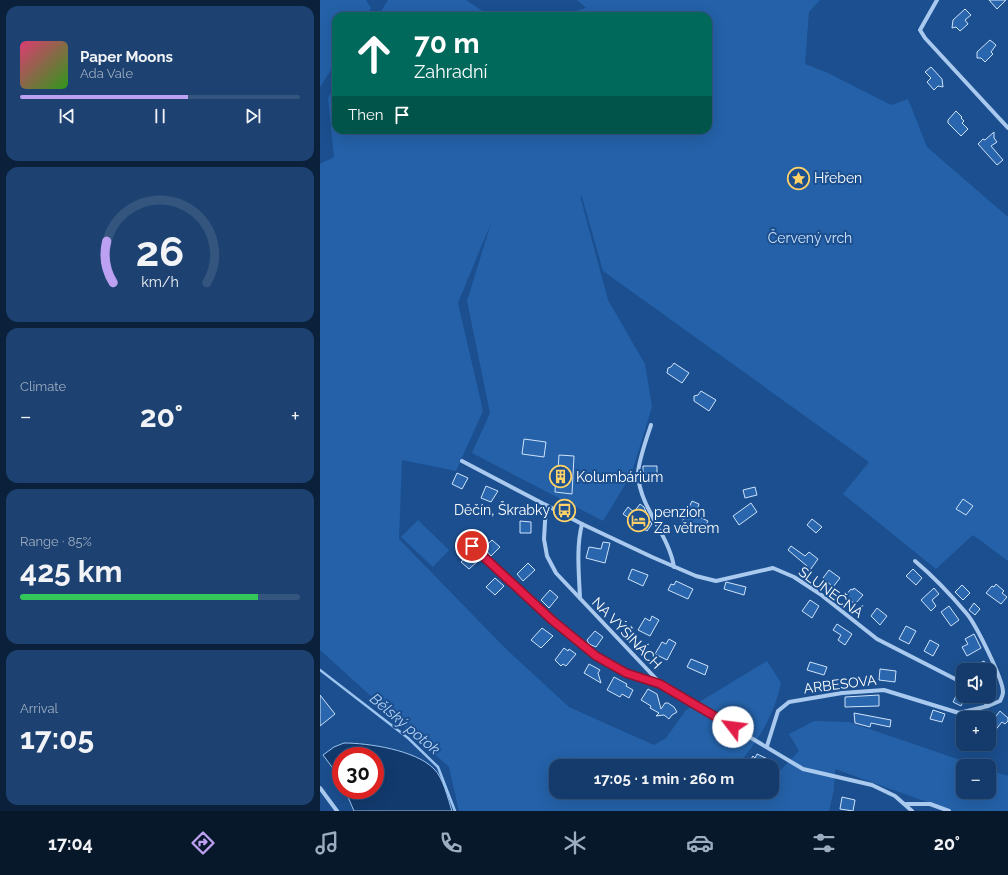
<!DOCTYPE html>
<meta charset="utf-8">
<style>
:root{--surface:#143b6b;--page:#1d4271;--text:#f1f3f6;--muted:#9dadc1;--line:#33557e;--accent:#bca0f2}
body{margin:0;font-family:Raleway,sans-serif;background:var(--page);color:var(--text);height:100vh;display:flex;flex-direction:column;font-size:15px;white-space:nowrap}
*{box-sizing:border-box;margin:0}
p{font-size:13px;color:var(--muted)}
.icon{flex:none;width:22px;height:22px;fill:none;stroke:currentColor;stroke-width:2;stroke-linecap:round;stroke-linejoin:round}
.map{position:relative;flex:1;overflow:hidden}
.sheet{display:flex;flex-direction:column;gap:6px;padding:6px;background:#0b203b;width:320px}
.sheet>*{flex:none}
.banner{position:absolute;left:12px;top:12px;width:380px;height:122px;border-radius:12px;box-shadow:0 4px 16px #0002,0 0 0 1px var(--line);background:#00695c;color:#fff;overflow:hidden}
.tools{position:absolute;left:636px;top:663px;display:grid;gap:8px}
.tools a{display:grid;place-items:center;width:40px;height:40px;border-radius:8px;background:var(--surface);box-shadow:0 4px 16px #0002,0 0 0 1px var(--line);font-size:20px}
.speed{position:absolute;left:12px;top:747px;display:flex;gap:8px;font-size:20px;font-weight:700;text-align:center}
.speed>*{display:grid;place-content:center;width:52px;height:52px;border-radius:50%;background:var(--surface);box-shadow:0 4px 16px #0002,0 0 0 1px var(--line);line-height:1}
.speed .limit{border:6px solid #d22;background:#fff;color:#111}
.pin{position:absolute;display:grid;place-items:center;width:34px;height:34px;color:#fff;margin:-17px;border:2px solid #fff;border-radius:50%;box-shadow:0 1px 4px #0007}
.me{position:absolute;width:44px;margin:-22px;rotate:300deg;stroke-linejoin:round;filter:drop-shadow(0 0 3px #0008)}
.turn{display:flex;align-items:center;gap:14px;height:84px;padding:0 16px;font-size:18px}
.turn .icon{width:52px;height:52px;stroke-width:2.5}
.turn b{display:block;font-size:28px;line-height:34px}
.then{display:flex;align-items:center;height:38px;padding:0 16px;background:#0003;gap:8px;font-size:15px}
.big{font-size:30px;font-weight:700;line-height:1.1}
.sheet .card{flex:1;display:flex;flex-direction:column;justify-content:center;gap:6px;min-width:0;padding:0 14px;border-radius:12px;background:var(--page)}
.sheet .dial{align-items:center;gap:0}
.dial svg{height:104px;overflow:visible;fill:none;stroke:var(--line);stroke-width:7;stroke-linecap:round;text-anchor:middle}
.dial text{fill:var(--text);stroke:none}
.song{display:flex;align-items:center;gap:12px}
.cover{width:48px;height:48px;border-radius:6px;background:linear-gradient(135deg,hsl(340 70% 55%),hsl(110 70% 35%))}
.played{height:4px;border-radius:2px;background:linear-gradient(90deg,var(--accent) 60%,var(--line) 60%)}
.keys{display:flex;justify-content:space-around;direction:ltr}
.heat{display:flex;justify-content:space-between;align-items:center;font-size:22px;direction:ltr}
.charge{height:6px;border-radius:3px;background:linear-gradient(90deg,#34c759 85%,var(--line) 0)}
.trip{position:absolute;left:229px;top:759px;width:230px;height:40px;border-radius:12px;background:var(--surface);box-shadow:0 4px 16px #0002,0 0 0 1px var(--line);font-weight:700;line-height:40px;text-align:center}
.tab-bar{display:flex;height:64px;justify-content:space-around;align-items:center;background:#08182b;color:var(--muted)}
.tab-bar .icon{width:28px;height:28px}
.tab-bar .selected{color:var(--accent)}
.tab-bar b{font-size:18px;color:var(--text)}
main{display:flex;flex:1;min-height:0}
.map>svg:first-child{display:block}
</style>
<main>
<section class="sheet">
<div class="card">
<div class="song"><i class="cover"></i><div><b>Paper Moons</b><p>Ada Vale</p></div></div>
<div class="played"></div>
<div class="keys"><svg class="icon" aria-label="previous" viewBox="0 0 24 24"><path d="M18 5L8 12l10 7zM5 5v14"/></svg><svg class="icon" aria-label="pause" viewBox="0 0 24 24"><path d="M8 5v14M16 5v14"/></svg><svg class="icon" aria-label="next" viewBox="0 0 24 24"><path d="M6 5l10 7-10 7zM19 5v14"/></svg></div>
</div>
<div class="card dial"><svg viewBox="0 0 100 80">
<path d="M14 69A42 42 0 1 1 86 69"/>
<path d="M14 69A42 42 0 0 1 9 37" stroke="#bca0f2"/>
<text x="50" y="56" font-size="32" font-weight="700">26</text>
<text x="50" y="72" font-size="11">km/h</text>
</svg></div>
<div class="card"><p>Climate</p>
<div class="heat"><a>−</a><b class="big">20°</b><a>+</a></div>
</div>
<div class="card"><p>Range · 85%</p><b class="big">425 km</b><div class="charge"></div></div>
<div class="card"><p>Arrival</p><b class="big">17:05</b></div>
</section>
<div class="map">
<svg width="688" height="811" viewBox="0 0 688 811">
<rect width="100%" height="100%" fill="#1b4f8f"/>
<g fill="#2461a8">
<polygon points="0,0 46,0 51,8 45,16 16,16 16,62 0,87"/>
<polygon points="68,0 146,0 170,16 58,16"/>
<path d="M257,0H500L489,12L485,64L506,72L571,105L588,99L607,147L688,217V561L653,535L616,569L523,494L549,462L283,271L262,197L260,196L288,300L325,364L332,407L311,475L283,521L152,453L170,413L147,301L171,223L138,303L163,411L136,471L82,460L79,539L184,647L249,707L334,745L346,738L366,710L447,661L461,683C454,716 438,741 417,766H236V792H452V779L479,751L469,734L494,721L529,722L658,766H643V792H669V770L688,776V811H632L515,769L514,790L509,811H139L129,767L0,650V164L14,157L8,98L16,85V130H388V16H239L266,8Z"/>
<polygon points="98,520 129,550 113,567 81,537"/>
</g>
<path fill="#123a6d" stroke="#9cc4f0" d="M24,743C48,743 96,750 114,769C123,777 128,799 132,811H34L25,790H55V756H21V779L3,755L14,747Z"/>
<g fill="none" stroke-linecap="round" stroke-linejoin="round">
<polyline stroke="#9cc4f0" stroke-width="2.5" points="0,670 88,738 118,767 135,811"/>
</g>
<g fill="#2a66ad" stroke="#cfe3fa">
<polygon points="669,0 686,0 677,9"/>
<polygon points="645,9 651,15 645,20 648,24 640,31 636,27 632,28 633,20"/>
<polygon points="670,40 676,45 671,52 673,54 665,62 661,58 657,58 657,52"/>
<polygon points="611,67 622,79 623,87 618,86 614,90 607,82 611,78 605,72"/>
<polygon points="636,111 642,117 641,118 644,121 642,123 648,129 641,136 628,123 628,120"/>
<polygon points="674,132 674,138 677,142 671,146 683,160 677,165 658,144 663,139 665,140"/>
<polygon points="354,363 369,373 362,383 347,373 348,368 351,367"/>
<polygon points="381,391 396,400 389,411 374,401 374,396 378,395"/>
<polygon points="204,439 226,442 224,457 202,454"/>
<polygon points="239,455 254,456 252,494 235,492 236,468 238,469"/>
<polygon points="323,466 337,466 337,475 323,474"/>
<polygon points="137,473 148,478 142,489 132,484"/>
<polygon points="166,486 178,491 171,502 161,498"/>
<polygon points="435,487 437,495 425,498 423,490"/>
<polygon points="643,499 653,506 646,515 636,509"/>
<polygon points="372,501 379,504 375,515 388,521 382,533 362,522"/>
<polygon points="431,503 437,512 419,525 413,516"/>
<polygon points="320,504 324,507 327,514 326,515 332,524 327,531 303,514 308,507 314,512"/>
<polygon points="492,519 502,527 496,533 487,525"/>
<polygon points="200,521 211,522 211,533 200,533"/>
<polygon points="172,540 180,547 171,556 164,548"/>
<polygon points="283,542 290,543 285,563 266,558 269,547 281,549"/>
<polygon points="471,546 485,556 489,552 498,559 488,573 487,566 468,550"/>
<polygon points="150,553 158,561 149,569 141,562"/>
<polygon points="208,563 215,570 203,581 197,574"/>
<polygon points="312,569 328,575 323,586 308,579"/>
<polygon points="593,569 602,578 596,585 586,576"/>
<polygon points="509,570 520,578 513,587 503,578"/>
<polygon points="175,578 184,586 175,595 166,587"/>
<polygon points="356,581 373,589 368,599 348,590 351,584 354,585"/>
<polygon points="406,582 426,587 424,595 404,589"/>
<polygon points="676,584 684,591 682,593 687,597 681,604 666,593 672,586 674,587"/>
<polygon points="642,585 650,593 643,600 635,592"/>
<polygon points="513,588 520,595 515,601 508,594"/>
<polygon points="534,588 543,595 535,604 525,596 531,589 533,590"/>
<polygon points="614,588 619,594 612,600 616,606 611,611 601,600"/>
<polygon points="230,590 238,597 229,608 221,600"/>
<polygon points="490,600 499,606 492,618 482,611"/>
<polygon points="654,603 660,609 655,615 649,610"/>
<polygon points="629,606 639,620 631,626 621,612"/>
<polygon points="557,608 567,616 560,625 551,616"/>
<polygon points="332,616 339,620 330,636 318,630 325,618 330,621"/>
<polygon points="517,624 532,634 525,645 518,640 521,635 513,630"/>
<polygon points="586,626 596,631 589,644 579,639"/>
<polygon points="222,628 233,636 221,648 211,640"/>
<polygon points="275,631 283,637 276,647 269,644 267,640"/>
<polygon points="654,634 661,648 647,656 642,647 648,644 645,639"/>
<polygon points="349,639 356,643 347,660 335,654 342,642 346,644"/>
<polygon points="610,640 619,645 613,656 604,651"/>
<polygon points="244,648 248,651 249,649 256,654 246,666 243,664 241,666 235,660"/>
<polygon points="371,659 388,666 385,675 367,667"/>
<polygon points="664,661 669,670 647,670"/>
<polygon points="490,662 507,667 504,675 487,670"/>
<polygon points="269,664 280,670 278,673 281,683 264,673"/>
<polygon points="560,669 576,671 575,682 559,680"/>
<polygon points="294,677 307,684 306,686 313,690 309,698 302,694 300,697 287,690"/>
<polygon points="328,689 337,694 341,709 345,703 348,703 354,707 357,712 352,715 349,719 344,715 336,716 339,713 330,708 331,706 321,700"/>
<polygon points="638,692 643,696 646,696 641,706 633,702"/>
<polygon points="0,695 15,714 0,726"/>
<polygon points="559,695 559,706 525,707 525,697"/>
<polygon points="613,710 625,714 622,722 610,719"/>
<polygon points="680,711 688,718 688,721 685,724 682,722 669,738 669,725"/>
<polygon points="534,713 571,720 570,727 551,723 550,727 535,723"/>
<polygon points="437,754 450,760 445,766 435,766 429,762 433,756 435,758"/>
<polygon points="522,797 535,800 533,811 520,809"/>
</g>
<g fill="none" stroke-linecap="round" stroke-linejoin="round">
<g stroke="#a9c9ee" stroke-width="4">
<polyline points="617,0 600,30 605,38 688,128"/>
<path d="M331,425C327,437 317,465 318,476C321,509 349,535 354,567"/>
<polyline points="142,461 262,524 332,557 376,576 396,581 453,568 474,577 500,594 557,639 643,683"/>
<polyline points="226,505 224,539 227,556 236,573 341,684 483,769 552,785 575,796 592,811"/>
<polyline points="152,546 232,620 276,656 306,673 340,684"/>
<path d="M260,598C259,574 256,547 262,524"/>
<polyline points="660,696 668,706"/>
<path d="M447,746L458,711L469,702L522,693L564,690L639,713L668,706L680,701C681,699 683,695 683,692C683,679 656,625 647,614C631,595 614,577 595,561"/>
<polyline points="0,788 17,811"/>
<polyline points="586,804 610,804 629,811"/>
</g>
</g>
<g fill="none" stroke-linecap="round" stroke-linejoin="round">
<defs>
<polyline id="route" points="152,546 232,620 276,656 306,673 340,684 413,727"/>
</defs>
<use href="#route" stroke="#92132f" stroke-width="10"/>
<use href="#route" stroke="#e11d48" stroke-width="7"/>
</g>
<defs>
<symbol id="sight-ring" viewBox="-11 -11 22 22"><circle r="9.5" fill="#1b4f8f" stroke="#ffd166" stroke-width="1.5"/><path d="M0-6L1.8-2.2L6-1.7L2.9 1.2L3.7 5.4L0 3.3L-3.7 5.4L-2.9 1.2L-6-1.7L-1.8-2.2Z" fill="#ffd166"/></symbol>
<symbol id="building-ring" viewBox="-11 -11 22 22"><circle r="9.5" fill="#1b4f8f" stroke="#ffd166" stroke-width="1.5"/><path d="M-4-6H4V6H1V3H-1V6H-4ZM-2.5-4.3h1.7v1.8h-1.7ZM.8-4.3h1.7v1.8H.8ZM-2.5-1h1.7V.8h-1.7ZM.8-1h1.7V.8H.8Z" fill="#ffd166"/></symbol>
<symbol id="bus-ring" viewBox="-11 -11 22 22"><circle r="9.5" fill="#1b4f8f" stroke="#ffd166" stroke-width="1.5"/><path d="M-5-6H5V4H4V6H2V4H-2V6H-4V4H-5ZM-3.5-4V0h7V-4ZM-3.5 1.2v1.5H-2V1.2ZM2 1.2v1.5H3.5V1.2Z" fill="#ffd166"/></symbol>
<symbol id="hotel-ring" viewBox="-11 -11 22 22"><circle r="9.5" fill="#1b4f8f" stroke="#ffd166" stroke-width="1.5"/><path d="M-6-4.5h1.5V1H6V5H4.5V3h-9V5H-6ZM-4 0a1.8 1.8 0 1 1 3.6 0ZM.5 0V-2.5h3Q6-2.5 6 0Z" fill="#ffd166"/></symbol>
</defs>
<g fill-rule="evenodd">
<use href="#sight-ring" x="466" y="166" width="25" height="25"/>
<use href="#building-ring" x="228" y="464" width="25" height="25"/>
<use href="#bus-ring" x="232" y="498" width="25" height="25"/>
<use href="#hotel-ring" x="306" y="508" width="25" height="25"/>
</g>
<g text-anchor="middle" stroke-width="4" stroke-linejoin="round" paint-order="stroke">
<g font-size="14" fill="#fff" stroke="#1b4f8f" text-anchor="start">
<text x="494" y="183">Hřeben</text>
<text x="256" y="482">Kolumbárium</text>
<text x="230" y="515" text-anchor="end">Děčín, Škrabky</text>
<text x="334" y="517">penzion<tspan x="334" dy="16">Za větrem</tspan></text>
</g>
<g font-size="14" fill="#cfe3fa" stroke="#1b4f8f">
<text x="490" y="243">Červený vrch</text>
</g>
<g font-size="14" fill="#fff" stroke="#1b4f8f">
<text transform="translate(511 592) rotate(36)" y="5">SLUNEČNÁ</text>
<text transform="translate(307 633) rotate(46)" y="5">NA VÝŠINÁCH</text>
<text transform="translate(520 684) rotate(-7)" y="5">ARBESOVA</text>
</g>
<g font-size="15" font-style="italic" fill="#b5d3f5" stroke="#1b4f8f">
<text transform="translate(85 724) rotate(40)" y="5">Bělský potok</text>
</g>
</g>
</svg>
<div class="tools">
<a><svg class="icon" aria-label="sound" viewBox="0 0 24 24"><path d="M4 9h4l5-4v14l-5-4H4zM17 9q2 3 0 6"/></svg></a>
<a>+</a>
<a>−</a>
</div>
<div class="speed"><div class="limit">30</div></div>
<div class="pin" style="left:152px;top:546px;background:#d93025"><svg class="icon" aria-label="arrive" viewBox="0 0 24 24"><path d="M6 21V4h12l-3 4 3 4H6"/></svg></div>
<svg class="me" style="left:413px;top:727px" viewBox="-20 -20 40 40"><circle r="19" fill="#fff"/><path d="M0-13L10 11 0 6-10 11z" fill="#e11d48"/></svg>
<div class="trip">17:05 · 1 min · 260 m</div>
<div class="banner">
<div class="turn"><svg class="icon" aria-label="ahead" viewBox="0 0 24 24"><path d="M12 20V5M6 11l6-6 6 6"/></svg><div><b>70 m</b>Zahradní</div></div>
<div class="then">Then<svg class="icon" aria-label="arrive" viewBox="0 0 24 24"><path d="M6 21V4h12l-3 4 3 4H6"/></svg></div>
</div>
</div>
</main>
<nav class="tab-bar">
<b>17:04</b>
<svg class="icon selected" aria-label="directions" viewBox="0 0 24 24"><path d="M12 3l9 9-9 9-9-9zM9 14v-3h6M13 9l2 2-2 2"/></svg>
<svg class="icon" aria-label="music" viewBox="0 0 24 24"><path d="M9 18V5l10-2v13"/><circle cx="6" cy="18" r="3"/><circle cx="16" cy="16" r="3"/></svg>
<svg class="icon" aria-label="phone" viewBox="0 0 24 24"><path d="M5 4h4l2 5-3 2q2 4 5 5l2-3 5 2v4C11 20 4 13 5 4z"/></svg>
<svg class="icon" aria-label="climate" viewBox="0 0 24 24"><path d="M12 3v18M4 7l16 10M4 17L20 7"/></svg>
<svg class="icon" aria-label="car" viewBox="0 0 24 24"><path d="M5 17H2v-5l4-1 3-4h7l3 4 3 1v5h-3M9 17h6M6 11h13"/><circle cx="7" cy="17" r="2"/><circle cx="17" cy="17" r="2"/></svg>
<svg class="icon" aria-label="filters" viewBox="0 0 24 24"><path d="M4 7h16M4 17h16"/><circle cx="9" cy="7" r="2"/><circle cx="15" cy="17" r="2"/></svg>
<b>20°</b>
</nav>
